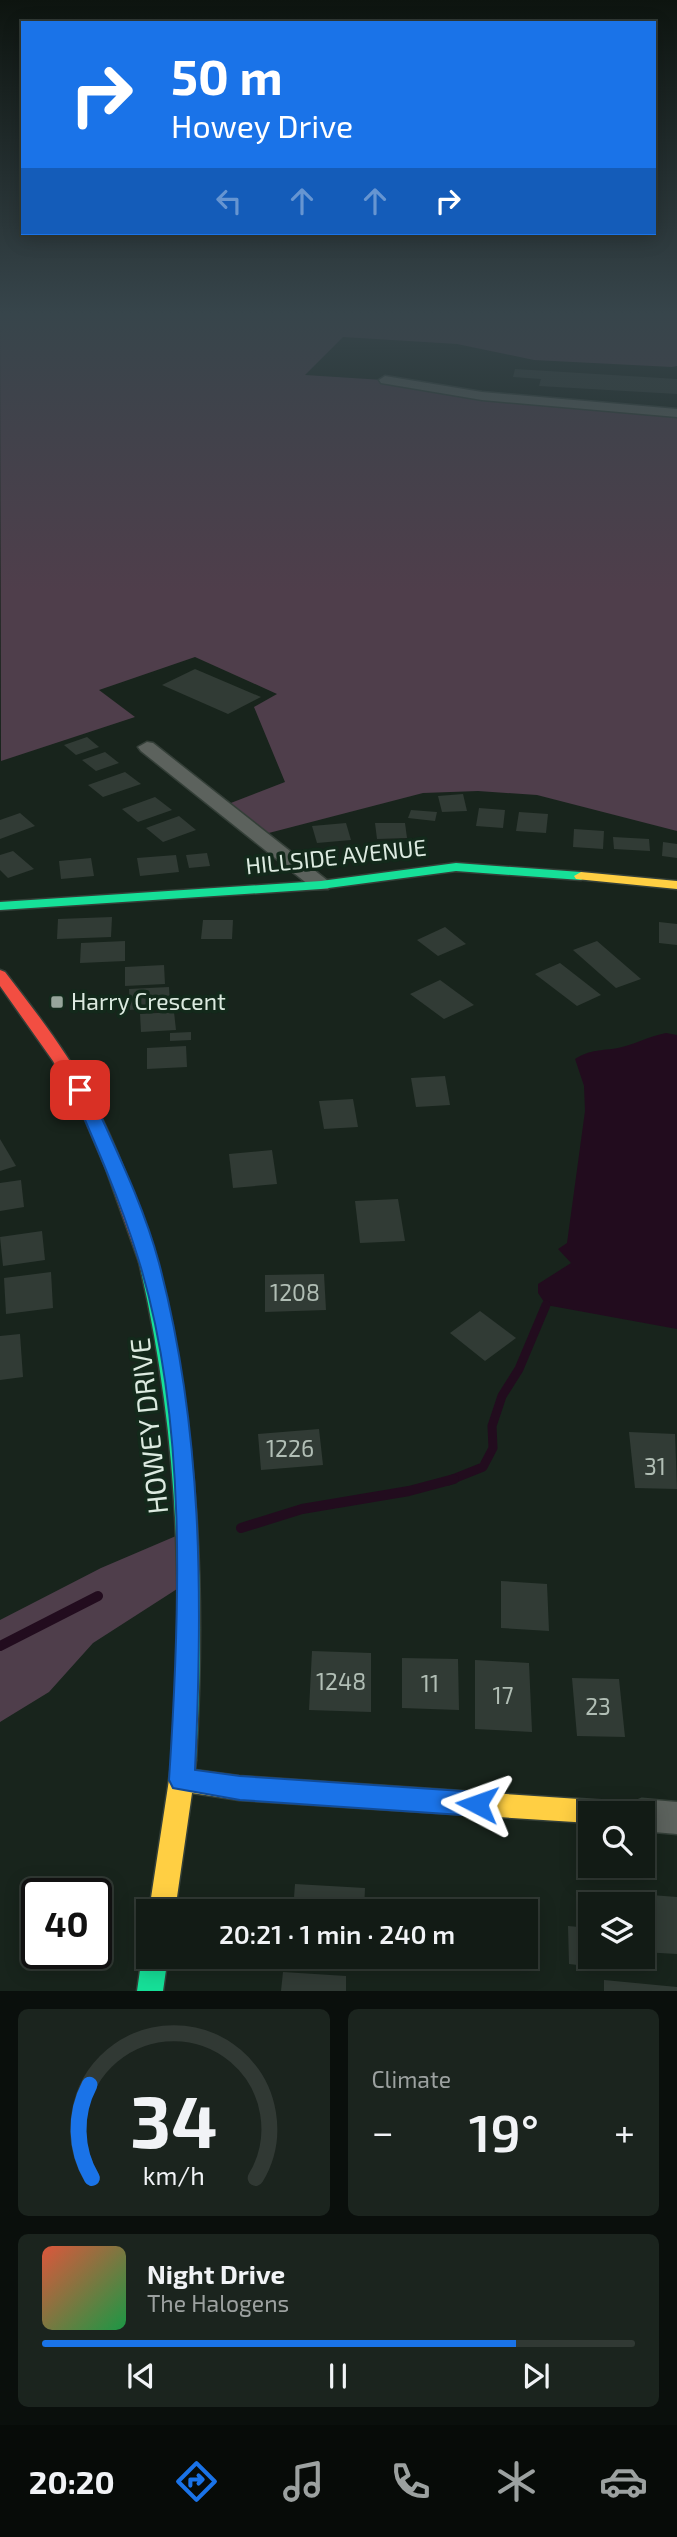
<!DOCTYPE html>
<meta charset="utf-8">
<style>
:root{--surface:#121b15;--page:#1b241e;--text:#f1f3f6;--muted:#9ca1a0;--line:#313934;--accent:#1a73e8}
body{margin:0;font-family:"Exo 2",sans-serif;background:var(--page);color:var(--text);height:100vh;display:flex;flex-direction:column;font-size:26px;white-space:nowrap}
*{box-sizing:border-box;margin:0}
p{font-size:23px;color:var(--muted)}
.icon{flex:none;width:38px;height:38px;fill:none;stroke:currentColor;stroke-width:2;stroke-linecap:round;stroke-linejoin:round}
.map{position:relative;height:1991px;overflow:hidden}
.panel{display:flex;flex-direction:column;gap:18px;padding:18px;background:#0a0f0c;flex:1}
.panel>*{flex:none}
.banner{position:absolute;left:21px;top:21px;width:635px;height:214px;border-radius:0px;box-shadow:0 4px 18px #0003,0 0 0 2px var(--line);background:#1a73e8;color:#fff;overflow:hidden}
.fabs{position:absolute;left:578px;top:1801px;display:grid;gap:14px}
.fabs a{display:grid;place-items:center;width:77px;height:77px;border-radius:0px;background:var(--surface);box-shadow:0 4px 18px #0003,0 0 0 2px var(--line);font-size:35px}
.speed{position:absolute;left:21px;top:1878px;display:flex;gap:14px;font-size:35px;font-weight:700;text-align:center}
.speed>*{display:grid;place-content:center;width:91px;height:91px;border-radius:50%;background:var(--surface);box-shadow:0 4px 18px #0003,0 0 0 2px var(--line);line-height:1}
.speed .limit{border:4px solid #111;border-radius:10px;background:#fff;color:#111}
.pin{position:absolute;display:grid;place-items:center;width:60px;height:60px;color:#fff;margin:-30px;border-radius:14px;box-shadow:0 4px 10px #0006}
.me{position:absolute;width:77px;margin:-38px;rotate:274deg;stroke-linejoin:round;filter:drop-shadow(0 0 5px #0008)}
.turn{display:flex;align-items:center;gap:24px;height:147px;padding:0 35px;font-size:32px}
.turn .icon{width:91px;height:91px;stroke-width:2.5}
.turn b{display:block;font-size:49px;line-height:60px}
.lanes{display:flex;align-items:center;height:66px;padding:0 35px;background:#0003;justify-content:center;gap:35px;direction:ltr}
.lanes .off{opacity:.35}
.big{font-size:52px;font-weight:600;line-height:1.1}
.panel .card{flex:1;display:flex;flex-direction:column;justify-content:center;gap:10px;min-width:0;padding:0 24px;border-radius:10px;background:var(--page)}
.panel .dial{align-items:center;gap:0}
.dial svg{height:182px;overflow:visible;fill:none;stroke:var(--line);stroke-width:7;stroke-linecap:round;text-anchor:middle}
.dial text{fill:var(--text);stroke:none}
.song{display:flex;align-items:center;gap:21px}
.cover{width:84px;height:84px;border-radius:10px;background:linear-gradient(135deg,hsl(10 70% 55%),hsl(140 70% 35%))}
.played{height:7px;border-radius:4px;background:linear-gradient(90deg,var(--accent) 80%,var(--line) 80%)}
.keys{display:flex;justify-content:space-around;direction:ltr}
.heat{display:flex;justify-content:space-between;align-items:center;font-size:38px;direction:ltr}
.panel .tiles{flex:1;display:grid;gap:18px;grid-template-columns:1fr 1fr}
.card:last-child{grid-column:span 2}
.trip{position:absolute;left:136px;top:1899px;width:402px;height:70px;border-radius:0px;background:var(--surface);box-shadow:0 4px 18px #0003,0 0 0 2px var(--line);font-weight:600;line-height:70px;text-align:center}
.dock{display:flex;height:112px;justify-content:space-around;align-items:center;background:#070b08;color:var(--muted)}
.dock .icon{width:49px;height:49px}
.dock .active{color:var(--accent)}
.dock b{font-size:32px;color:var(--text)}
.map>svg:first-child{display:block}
</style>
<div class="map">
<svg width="677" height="1991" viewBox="0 0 677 1991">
<rect width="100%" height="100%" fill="#18241c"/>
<g fill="#4f3e4b">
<polygon points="0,313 677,313 677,366 672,367 534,360 457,344 343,337 305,375 383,380 439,390 677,412 677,831 537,795 478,791 423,793 261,835 223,806 285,782 254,707 277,694 195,657 99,690 135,717 1,761"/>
<polygon points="190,1530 191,1580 93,1643 49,1692 0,1722 0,1620 101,1568"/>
</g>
<path fill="#220c1e" d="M666,1033L677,1035V1329L546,1305L538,1293V1284L571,1263L558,1249L567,1243L585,1111L584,1086L575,1059C591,1049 601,1051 618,1048C634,1045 649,1036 666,1033Z"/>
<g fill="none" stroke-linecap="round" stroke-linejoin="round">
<polyline stroke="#220c1e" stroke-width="9" points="448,1481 483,1467 493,1448 492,1426 502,1396 519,1369 546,1305"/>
<g stroke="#220c1e" stroke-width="10">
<polyline points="241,1528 302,1509 409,1491 454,1479"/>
<polyline points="0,1646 98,1596"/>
</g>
</g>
<g fill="#313b35">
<polygon points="515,369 677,379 677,394 539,386 541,379 513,377"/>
<polygon points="195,669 261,697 228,714 162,685"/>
<polygon points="87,737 99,747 76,755 64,745"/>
<polygon points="105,752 119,763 96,771 82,760"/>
<polygon points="125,772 141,784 103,797 88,785"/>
<polygon points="463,794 467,811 442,812 438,796"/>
<polygon points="155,797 172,810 138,822 122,809"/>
<polygon points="479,808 505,810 503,828 476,826"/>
<polygon points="411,810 437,812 435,821 408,818"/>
<polygon points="519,812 548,814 546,833 516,831"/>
<polygon points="20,813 35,826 0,839 0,820"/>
<polygon points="179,816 196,830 163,842 146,828"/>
<polygon points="346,823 351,840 317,843 312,826"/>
<polygon points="375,823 405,823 407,838 377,839"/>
<polygon points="574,829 604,831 603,849 573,847"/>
<polygon points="613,837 649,839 650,851 614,849"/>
<polygon points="663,842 677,844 677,858 662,856"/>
<polygon points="13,851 34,869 8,878 0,870 0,855"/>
<polygon points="207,853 210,866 189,868 186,855"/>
<polygon points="176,855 179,872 140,876 137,858"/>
<polygon points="91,858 94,876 61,879 59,861"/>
<polygon points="112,917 111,937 57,939 58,919"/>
<polygon points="203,920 233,920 232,939 201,939"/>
<polygon points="659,922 677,924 677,945 659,943"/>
<polygon points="445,927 466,944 438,956 417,940"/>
<polygon points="125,941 125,961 80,963 81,943"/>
<polygon points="597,941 641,979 616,988 573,950"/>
<polygon points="560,963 601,995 577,1006 535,974"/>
<polygon points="164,965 165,984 125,986 125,967"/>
<polygon points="440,980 474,1005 444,1019 410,994"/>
<polygon points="169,987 170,1007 130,1010 129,989"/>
<polygon points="221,997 221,1007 199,1008 198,998"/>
<polygon points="174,1012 176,1030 141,1032 140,1014"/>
<polygon points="191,1032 191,1040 170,1041 170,1033"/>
<polygon points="186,1046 187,1067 147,1069 147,1048"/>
<polygon points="445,1076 450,1105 416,1107 411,1078"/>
<polygon points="353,1099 358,1127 324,1129 319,1101"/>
<polygon points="0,1139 16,1166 0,1171"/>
<polygon points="272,1150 277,1184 233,1188 229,1154"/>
<polygon points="21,1180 24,1207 0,1211 0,1183"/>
<polygon points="398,1199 405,1241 360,1243 355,1201"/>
<polygon points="42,1231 45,1260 3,1266 0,1237"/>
<polygon points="51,1272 53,1308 6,1314 4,1278"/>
<polygon points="324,1274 326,1310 265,1312 265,1275"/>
<polygon points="480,1311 516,1338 485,1361 450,1333"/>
<polygon points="20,1334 23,1377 0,1380 0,1336"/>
<polygon points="319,1429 323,1465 261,1470 258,1434"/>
<polygon points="629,1432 675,1434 677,1489 635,1488"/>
<polygon points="501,1581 547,1584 549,1631 501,1628"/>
<polygon points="312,1651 371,1653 371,1712 309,1710"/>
<polygon points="402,1658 458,1659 459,1710 402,1708"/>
<polygon points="475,1660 529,1663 532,1732 475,1729"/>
<polygon points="572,1678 619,1679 625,1737 577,1736"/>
<polygon points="295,1884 365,1888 364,1911 293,1911"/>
<polygon points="612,1892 677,1897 677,1954 642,1952 642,1904 612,1904"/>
<polygon points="568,1926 590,1928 590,1956 595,1956 595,1967 569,1964"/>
<polygon points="283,1972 346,1976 346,1991 281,1991"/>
<polygon points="604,1980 677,1987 677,1991 604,1991"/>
</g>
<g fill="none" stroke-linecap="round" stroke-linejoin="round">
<defs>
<g id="street">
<polygon points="385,376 482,392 677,409 677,417 482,400 381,383 379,380"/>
<polygon points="147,742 153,743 328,881 331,885 328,889 314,889 141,751 138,747"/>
<polygon points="642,1799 677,1802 677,1834 642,1831 642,1813 626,1813 630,1804"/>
</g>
<g id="fast">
<polygon points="456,863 581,872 588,876 581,880 456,871 321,889 0,910 0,902 321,881"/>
<path d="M148,1255L155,1257L157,1262C199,1431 206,1587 196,1760L193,1768L184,1771L175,1768L172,1760C184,1587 178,1431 139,1262L141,1257Z"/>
<polygon points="149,1945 149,1956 168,1956 163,1991 137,1991 142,1956"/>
</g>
<g id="slow">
<polygon points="581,872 677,881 677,889 576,879 574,876"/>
<polygon points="184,1749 193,1752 196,1760 195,1770 239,1776 609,1801 618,1805 621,1813 590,1813 590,1823 239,1800 192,1793 175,1911 149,1911 172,1760 175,1752"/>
</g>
<path id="jam" d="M0,970L5,972C36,1012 67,1052 91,1097C119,1149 138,1206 157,1262L155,1267H141L139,1262L106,1169L83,1115L53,1061L0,986Z"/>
</defs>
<use href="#street" stroke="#343f38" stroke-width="3"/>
<use href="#fast" stroke="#343f38" stroke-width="3"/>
<use href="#slow" stroke="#343f38" stroke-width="3"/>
<use href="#jam" stroke="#343f38" stroke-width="3"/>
<use href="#street" fill="#5c625d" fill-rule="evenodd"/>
<use href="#fast" fill="#16e098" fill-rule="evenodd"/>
<use href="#slow" fill="#ffcf43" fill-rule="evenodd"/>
<use href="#jam" fill="#f24e42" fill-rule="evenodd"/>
</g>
<linearGradient id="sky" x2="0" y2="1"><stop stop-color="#0d140f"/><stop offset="0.53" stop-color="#37454b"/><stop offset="1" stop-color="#37454b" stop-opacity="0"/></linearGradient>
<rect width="677" height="591" fill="url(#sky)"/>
<path fill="#1a73e8" stroke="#114b97" stroke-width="2" d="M80,1085L89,1090C114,1146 143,1203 159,1263C203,1429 203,1600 195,1770L240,1776L477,1792L486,1796L490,1804L486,1812L477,1816L240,1800L173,1788L169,1780C180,1615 188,1417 138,1258C120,1200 96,1145 72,1090Z"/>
<rect fill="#97a59b" stroke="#13291b" stroke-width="2.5" x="50" y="995" width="14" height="14" rx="3.5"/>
<g text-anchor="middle" stroke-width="7" stroke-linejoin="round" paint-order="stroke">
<g font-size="23" fill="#dceae0" stroke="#13291b">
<text transform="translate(336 857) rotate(-6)" y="8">HILLSIDE AVENUE</text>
</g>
<g font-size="23" fill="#dceae0" stroke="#13291b" text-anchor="start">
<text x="71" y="1010">Harry Crescent</text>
</g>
<g font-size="23" fill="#b1beb5">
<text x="295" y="1301">1208</text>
<text x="290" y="1457">1226</text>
<text x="655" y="1475">31</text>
<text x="341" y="1690">1248</text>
<text x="430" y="1692">11</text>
<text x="503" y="1704">17</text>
<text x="598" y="1715">23</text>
</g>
<g font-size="28" fill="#dceae0" stroke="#13291b">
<text transform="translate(149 1426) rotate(-96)" y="10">HOWEY DRIVE</text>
</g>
</g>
</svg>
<div class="fabs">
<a><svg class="icon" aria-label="search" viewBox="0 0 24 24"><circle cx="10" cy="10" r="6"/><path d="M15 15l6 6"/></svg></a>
<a><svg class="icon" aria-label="layers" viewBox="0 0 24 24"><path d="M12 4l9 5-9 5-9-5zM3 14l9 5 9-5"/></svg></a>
</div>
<div class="speed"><div class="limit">40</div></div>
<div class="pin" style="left:80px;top:1090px;background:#d93025"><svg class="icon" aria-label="arrive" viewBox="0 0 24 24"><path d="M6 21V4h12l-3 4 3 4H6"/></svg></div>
<svg class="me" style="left:477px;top:1804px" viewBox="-20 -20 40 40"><path d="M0-17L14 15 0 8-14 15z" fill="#1a73e8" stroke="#fff" stroke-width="4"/></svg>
<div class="trip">20:21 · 1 min · 240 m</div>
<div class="banner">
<div class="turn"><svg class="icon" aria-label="right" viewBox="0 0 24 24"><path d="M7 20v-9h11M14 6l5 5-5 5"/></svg><div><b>50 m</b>Howey Drive</div></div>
<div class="lanes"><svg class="icon off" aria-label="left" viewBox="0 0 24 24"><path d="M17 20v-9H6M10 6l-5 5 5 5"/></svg><svg class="icon off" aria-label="ahead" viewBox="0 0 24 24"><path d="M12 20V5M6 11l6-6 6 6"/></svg><svg class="icon off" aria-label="ahead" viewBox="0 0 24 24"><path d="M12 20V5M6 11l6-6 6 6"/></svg><svg class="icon" aria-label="right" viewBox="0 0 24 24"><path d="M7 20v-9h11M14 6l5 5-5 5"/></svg></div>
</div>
</div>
<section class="panel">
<div class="tiles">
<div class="card dial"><svg viewBox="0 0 100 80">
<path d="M14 69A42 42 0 1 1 86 69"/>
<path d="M14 69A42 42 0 0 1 13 28" stroke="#1a73e8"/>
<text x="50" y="56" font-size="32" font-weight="700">34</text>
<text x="50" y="72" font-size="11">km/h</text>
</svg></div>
<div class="card"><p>Climate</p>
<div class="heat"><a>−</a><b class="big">19°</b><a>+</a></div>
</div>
<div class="card">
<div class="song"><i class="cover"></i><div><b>Night Drive</b><p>The Halogens</p></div></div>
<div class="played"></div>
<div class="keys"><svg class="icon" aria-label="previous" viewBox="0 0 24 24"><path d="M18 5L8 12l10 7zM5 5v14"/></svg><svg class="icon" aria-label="pause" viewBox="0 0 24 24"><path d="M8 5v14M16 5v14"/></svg><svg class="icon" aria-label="next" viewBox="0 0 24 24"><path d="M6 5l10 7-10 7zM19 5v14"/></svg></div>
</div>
</div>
</section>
<nav class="dock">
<b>20:20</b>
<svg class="icon active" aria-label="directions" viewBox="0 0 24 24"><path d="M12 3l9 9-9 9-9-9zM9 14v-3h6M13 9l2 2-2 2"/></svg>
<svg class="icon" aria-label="music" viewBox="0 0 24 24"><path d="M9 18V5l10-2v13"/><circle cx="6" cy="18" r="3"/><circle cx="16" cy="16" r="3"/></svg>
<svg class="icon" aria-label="phone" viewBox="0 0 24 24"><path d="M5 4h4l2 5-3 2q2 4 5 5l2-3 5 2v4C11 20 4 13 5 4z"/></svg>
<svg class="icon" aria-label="climate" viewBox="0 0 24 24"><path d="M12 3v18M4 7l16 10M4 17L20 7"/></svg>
<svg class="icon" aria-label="car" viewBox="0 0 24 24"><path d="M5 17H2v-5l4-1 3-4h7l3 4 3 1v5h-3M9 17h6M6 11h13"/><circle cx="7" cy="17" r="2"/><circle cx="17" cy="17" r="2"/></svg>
</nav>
